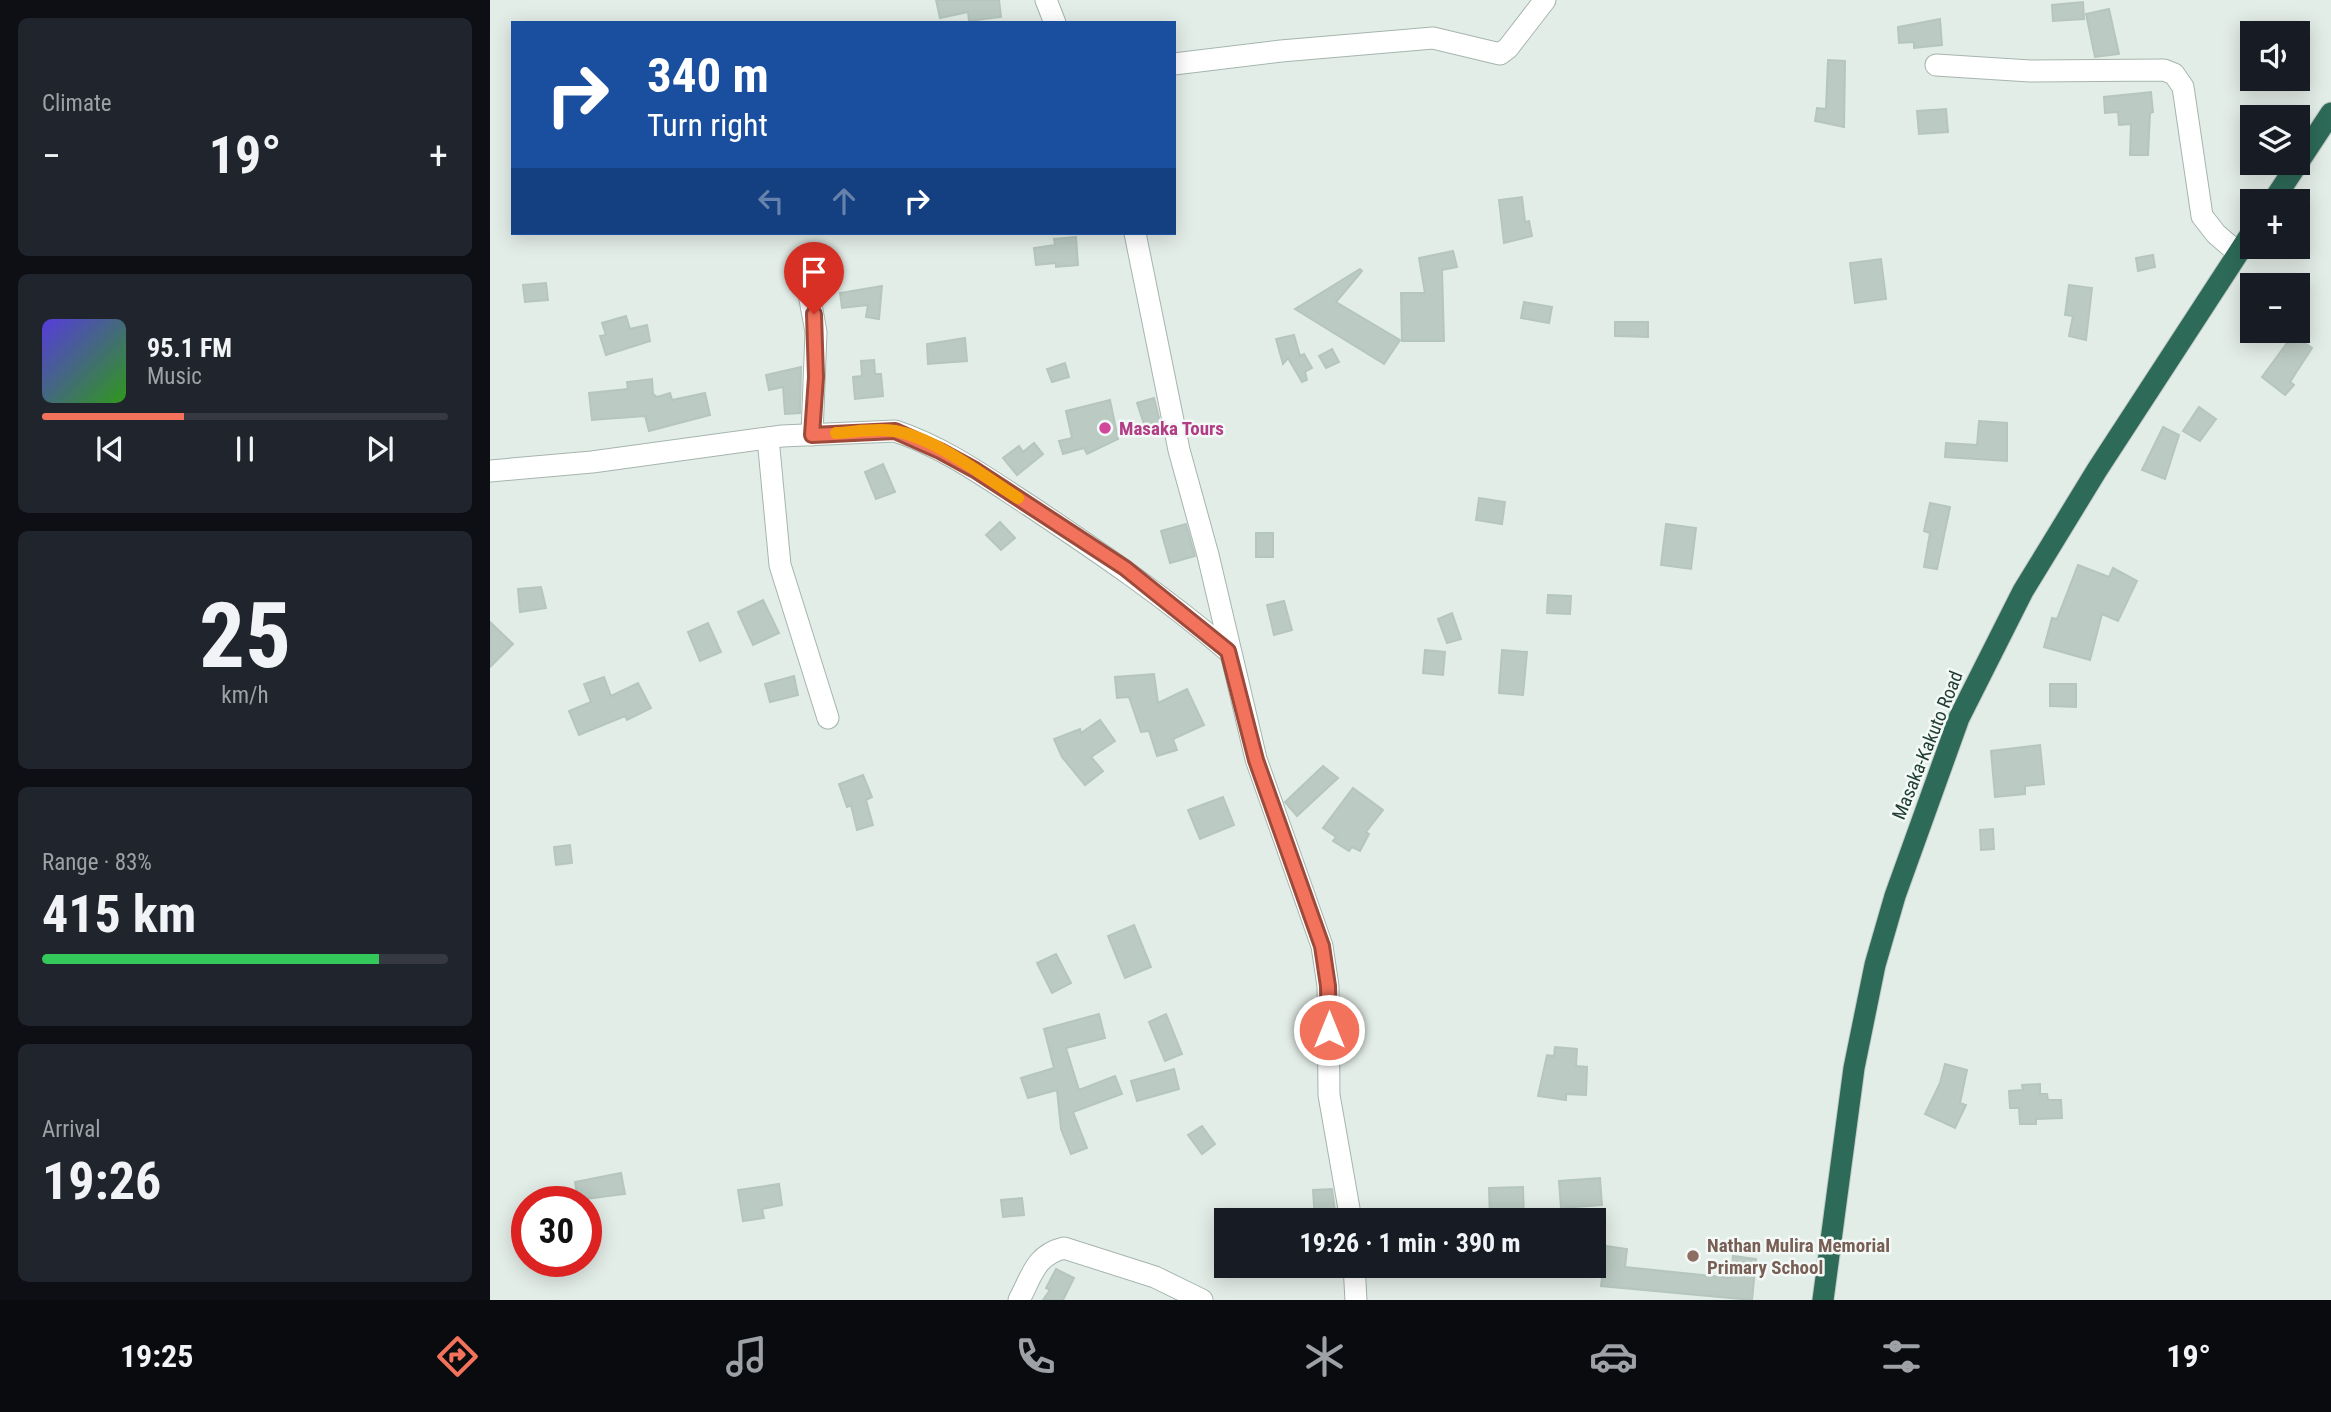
<!DOCTYPE html>
<meta charset="utf-8">
<style>
:root{--surface:#171b24;--page:#20242c;--text:#f1f3f6;--muted:#9ea1a6;--line:#363941;--accent:#f2725b}
body{margin:0;font-family:"Roboto Condensed",sans-serif;background:var(--page);color:var(--text);height:100vh;display:flex;flex-direction:column;font-size:26px;white-space:nowrap}
*{box-sizing:border-box;margin:0}
p{font-size:23px;color:var(--muted)}
.icon{flex:none;width:38px;height:38px;fill:none;stroke:currentColor;stroke-width:2;stroke-linecap:round;stroke-linejoin:round}
.map{position:relative;flex:1;overflow:hidden}
.side{display:flex;flex-direction:column;gap:18px;padding:18px;background:#0d0f14;width:490px}
.side>*{flex:none}
.guide{position:absolute;left:21px;top:21px;width:665px;height:214px;border-radius:0px;box-shadow:0 4px 18px #0003;background:#1a4fa0;color:#fff;overflow:hidden}
.fabs{position:absolute;left:1750px;top:21px;display:grid;gap:14px}
.fabs a{display:grid;place-items:center;width:70px;height:70px;border-radius:0px;background:var(--surface);box-shadow:0 4px 18px #0003;font-size:35px}
.speed{position:absolute;left:21px;top:1186px;display:flex;gap:14px;font-size:35px;font-weight:700;text-align:center}
.speed>*{display:grid;place-content:center;width:91px;height:91px;border-radius:50%;background:var(--surface);box-shadow:0 4px 18px #0003;line-height:1}
.speed .limit{border:10px solid #d22;background:#fff;color:#111}
.pin{position:absolute;display:grid;place-items:center;width:60px;height:60px;color:#fff;margin:-72px -30px;border-radius:50% 50% 50% 0;rotate:-45deg;box-shadow:0 0 7px #0007}
.pin .icon{rotate:45deg}
.me{position:absolute;width:77px;margin:-38px;rotate:0deg;stroke-linejoin:round;filter:drop-shadow(0 0 5px #0008)}
.turn{display:flex;align-items:center;gap:24px;height:147px;padding:0 21px;font-size:32px}
.turn .icon{width:91px;height:91px;stroke-width:2.5}
.turn b{display:block;font-size:49px;line-height:60px}
.lanes{display:flex;align-items:center;height:66px;padding:0 21px;background:#0003;justify-content:center;gap:35px;direction:ltr}
.lanes .off{opacity:.35}
.big{font-size:52px;font-weight:700;line-height:1.1}
.side .widget{flex:1;display:flex;flex-direction:column;justify-content:center;gap:10px;min-width:0;padding:0 24px;border-radius:10px;background:var(--page)}
.side .dial{align-items:center;gap:0}
.dial b{font-size:91px;line-height:1}
.song{display:flex;align-items:center;gap:21px}
.cover{width:84px;height:84px;border-radius:10px;background:linear-gradient(135deg,hsl(250 70% 55%),hsl(110 70% 35%))}
.played{height:7px;border-radius:4px;background:linear-gradient(90deg,var(--accent) 35%,var(--line) 35%)}
.keys{display:flex;justify-content:space-around;direction:ltr}
.heat{display:flex;justify-content:space-between;align-items:center;font-size:38px;direction:ltr}
.charge{height:10px;border-radius:5px;background:linear-gradient(90deg,#34c759 83%,var(--line) 0)}
.trip{position:absolute;left:724px;top:1208px;width:392px;height:70px;border-radius:0px;background:var(--surface);box-shadow:0 4px 18px #0003;font-weight:700;line-height:70px;text-align:center}
.tabs{display:flex;height:112px;justify-content:space-around;align-items:center;background:#090b0e;color:var(--muted)}
.tabs .icon{width:49px;height:49px}
.tabs .active{color:var(--accent)}
.tabs b{font-size:32px;color:var(--text)}
main{display:flex;flex:1;min-height:0}
.map>svg:first-child{display:block}
</style>
<main>
<section class="side">
<div class="widget"><p>Climate</p>
<div class="heat"><a>−</a><b class="big">19°</b><a>+</a></div>
</div>
<div class="widget">
<div class="song"><i class="cover"></i><div><b>95.1 FM</b><p>Music</p></div></div>
<div class="played"></div>
<div class="keys"><svg class="icon" aria-label="previous" viewBox="0 0 24 24"><path d="M18 5L8 12l10 7zM5 5v14"/></svg><svg class="icon" aria-label="pause" viewBox="0 0 24 24"><path d="M8 5v14M16 5v14"/></svg><svg class="icon" aria-label="next" viewBox="0 0 24 24"><path d="M6 5l10 7-10 7zM19 5v14"/></svg></div>
</div>
<div class="widget dial"><b>25</b><p>km/h</p></div>
<div class="widget"><p>Range · 83%</p><b class="big">415 km</b><div class="charge"></div></div>
<div class="widget"><p>Arrival</p><b class="big">19:26</b></div>
</section>
<div class="map">
<svg width="1841" height="1300" viewBox="0 0 1841 1300">
<rect width="100%" height="100%" fill="#e3ede7"/>
<g fill="#bbcac3" stroke="#b5c6be" stroke-width="2">
<polygon points="446,0 509,0 511,17 479,21 478,12 450,18"/>
<polygon points="1593,2 1594,19 1563,21 1562,5"/>
<polygon points="1619,9 1629,54 1605,57 1596,14"/>
<polygon points="1450,19 1452,45 1424,48 1424,42 1409,43 1408,27"/>
<polygon points="1338,60 1355,61 1354,127 1325,121 1327,108 1336,109"/>
<polygon points="1661,92 1663,112 1660,113 1658,155 1640,155 1641,124 1629,125 1628,112 1615,113 1614,97"/>
<polygon points="1456,109 1458,132 1429,134 1427,111"/>
<polygon points="1032,197 1035,222 1039,221 1042,236 1014,243 1009,200"/>
<polygon points="586,237 588,265 566,267 566,263 546,265 544,248 565,245 564,239"/>
<polygon points="963,251 967,267 952,270 954,341 912,341 911,293 935,293 929,258"/>
<polygon points="1663,255 1665,267 1648,271 1646,258"/>
<polygon points="1391,259 1396,299 1365,303 1360,263"/>
<polygon points="870,269 872,271 846,302 910,340 894,364 805,309"/>
<polygon points="56,283 58,300 35,302 33,285"/>
<polygon points="1579,285 1602,288 1596,340 1579,336 1583,316 1575,315"/>
<polygon points="392,286 389,319 376,317 378,305 352,308 350,293"/>
<polygon points="1034,302 1062,307 1059,323 1031,318"/>
<polygon points="136,316 140,329 157,325 160,341 116,355 110,336 116,335 112,323"/>
<polygon points="1125,322 1158,322 1158,337 1125,336"/>
<polygon points="804,335 810,356 814,354 822,368 815,372 817,380 812,382 798,358 793,364 786,339"/>
<polygon points="1803,335 1822,348 1800,382 1804,385 1795,395 1772,377"/>
<polygon points="475,338 477,361 438,364 437,344"/>
<polygon points="842,349 849,362 836,368 829,356"/>
<polygon points="384,360 385,374 391,374 393,396 365,399 363,377 372,376 371,361"/>
<polygon points="575,363 579,377 562,382 557,369"/>
<polygon points="311,367 310,413 295,414 293,387 279,390 276,375"/>
<polygon points="162,379 163,394 167,397 180,393 182,400 215,393 220,415 159,431 155,416 102,420 99,393 138,389 137,382"/>
<polygon points="664,398 670,422 655,427 647,403"/>
<polygon points="620,400 628,439 597,454 594,448 573,454 569,441 582,438 576,411"/>
<polygon points="1709,407 1726,419 1710,441 1693,431"/>
<polygon points="1489,421 1517,423 1517,461 1455,457 1456,443 1487,445"/>
<polygon points="1673,427 1689,435 1675,479 1652,470"/>
<polygon points="544,443 553,454 527,475 513,458 529,446 533,452"/>
<polygon points="393,464 405,492 386,499 375,472"/>
<polygon points="989,498 1015,502 1012,524 986,520"/>
<polygon points="1440,503 1460,507 1447,569 1434,567 1440,533 1434,531"/>
<polygon points="510,522 525,538 511,550 496,535"/>
<polygon points="696,524 705,556 680,563 671,531"/>
<polygon points="1176,524 1206,528 1201,569 1171,565"/>
<rect x="766" y="533" width="17" height="24"/>
<polygon points="1588,565 1619,577 1623,568 1647,581 1628,621 1612,614 1600,660 1554,647 1562,618 1567,619"/>
<polygon points="51,587 56,608 30,612 28,589"/>
<polygon points="1058,595 1081,596 1080,614 1057,613"/>
<polygon points="273,600 289,633 263,645 248,612"/>
<polygon points="794,601 802,630 784,635 777,605"/>
<polygon points="962,613 971,639 957,643 948,619"/>
<polygon points="0,622 23,644 0,667"/>
<polygon points="218,623 231,652 210,661 198,632"/>
<polygon points="935,650 955,652 953,675 933,673"/>
<polygon points="1012,650 1037,652 1033,695 1009,693"/>
<polygon points="664,674 668,703 697,689 714,725 683,739 687,750 667,756 659,731 651,732 639,697 627,698 625,677"/>
<polygon points="304,676 308,695 280,702 275,684"/>
<polygon points="114,677 121,696 148,683 161,708 137,720 135,716 89,735 79,711 101,702 94,684"/>
<polygon points="1560,684 1586,684 1586,707 1560,706"/>
<polygon points="610,720 625,741 601,757 613,771 595,785 572,757 564,739 590,729 591,733"/>
<polygon points="1550,745 1554,784 1535,786 1535,794 1505,797 1501,751"/>
<polygon points="833,766 848,778 807,816 795,802"/>
<polygon points="373,775 382,797 376,800 383,825 367,830 361,805 357,807 349,784"/>
<polygon points="863,788 893,810 876,832 879,834 870,851 862,847 859,851 843,841 846,837 833,828"/>
<polygon points="733,797 744,825 710,839 698,810"/>
<polygon points="1503,829 1504,849 1491,850 1490,830"/>
<polygon points="80,845 82,863 66,865 64,847"/>
<polygon points="644,925 661,967 635,978 618,936"/>
<polygon points="566,954 581,983 562,993 547,963"/>
<polygon points="609,1014 615,1038 576,1048 589,1090 625,1076 632,1094 583,1112 597,1148 581,1154 571,1129 567,1090 538,1098 531,1078 564,1068 554,1029"/>
<polygon points="676,1014 692,1054 675,1061 659,1022"/>
<polygon points="1065,1047 1087,1049 1086,1066 1097,1067 1096,1095 1076,1094 1076,1100 1048,1096 1057,1055 1064,1056"/>
<polygon points="1455,1064 1477,1070 1470,1103 1476,1105 1465,1128 1435,1114 1450,1083"/>
<polygon points="684,1069 689,1089 647,1101 641,1081"/>
<polygon points="1550,1084 1550,1094 1557,1094 1558,1100 1571,1100 1572,1118 1546,1119 1546,1124 1530,1124 1529,1108 1520,1108 1519,1091 1533,1090 1532,1085"/>
<polygon points="712,1126 725,1144 712,1154 698,1135"/>
<polygon points="131,1173 135,1194 88,1200 85,1182"/>
<polygon points="1110,1178 1112,1205 1071,1208 1069,1181"/>
<polygon points="289,1184 292,1205 272,1209 274,1218 253,1221 248,1190"/>
<polygon points="1033,1187 1034,1220 1000,1220 999,1188"/>
<polygon points="842,1189 846,1220 825,1220 823,1190"/>
<polygon points="532,1198 534,1215 513,1217 511,1200"/>
<polygon points="1116,1246 1137,1249 1135,1267 1241,1278 1243,1256 1266,1259 1262,1300 1111,1286"/>
<polygon points="566,1269 584,1278 573,1300 553,1300 560,1290 556,1288"/>
</g>
<g fill="none" stroke-linecap="round" stroke-linejoin="round">
<defs>
<g id="minor">
<polyline points="556,0 565,23"/>
<polyline points="684,64 791,51 943,38 1010,54 1018,48 1055,0"/>
<polyline points="1446,65 1540,71 1674,70 1684,74 1693,87 1712,216 1726,234 1748,253"/>
<polyline points="645,233 689,450 718,555 766,759 832,946 838,986 839,1095 861,1220"/>
<polyline points="317,283 326,332 322,435"/>
<polyline points="278,438 290,565 338,718"/>
<path d="M0,471L102,462L292,436L405,431C454,447 497,478 540,506C609,552 675,597 738,651"/>
<polyline points="864,1265 866,1300"/>
<path d="M529,1300C542,1276 545,1255 574,1248L665,1277L712,1300"/>
</g>
<g id="highway">
<polyline points="1783,201 1841,113"/>
<polyline points="1333,1300 1364,1068 1385,965 1405,896 1469,718 1533,591 1607,470 1762,232"/>
</g>
</defs>
<use href="#minor" stroke="#a5b5ae" stroke-width="23"/>
<use href="#highway" stroke="#c1c9c6" stroke-width="23"/>
<use href="#minor" stroke="#fff" stroke-width="21"/>
<use href="#highway" stroke="#2e6a58" stroke-width="21"/>
</g>
<g fill="none" stroke-linecap="round" stroke-linejoin="round">
<defs>
<polyline id="route" points="324,314 326,377 322,435 405,431 450,451 485,470 635,568 738,651 766,760 832,946 838,986 839,1030"/>
</defs>
<use href="#route" stroke="#9d4a3b" stroke-width="18"/>
<use href="#route" stroke="#f2725b" stroke-width="12"/>
<path stroke="#f59e0b" stroke-width="12" d="M346,433C365,432 386,428 405,431C445,438 494,476 528,498"/>
</g>
<circle fill="#d1479c" stroke="#f3f9f6" stroke-width="2.5" cx="615" cy="428" r="7"/>
<circle fill="#8d6e63" stroke="#f3f9f6" stroke-width="2.5" cx="1203" cy="1256" r="7"/>
<g text-anchor="middle" stroke-width="5" stroke-linejoin="round" paint-order="stroke">
<g font-size="19" font-weight="bold" fill="#b23c85" stroke="#f3f9f6" text-anchor="start">
<text x="629" y="435">Masaka Tours</text>
</g>
<g font-size="19" fill="#223e34" stroke="#f3f9f6">
<text transform="translate(1437 745) rotate(-68)" y="7">Masaka-Kakuto Road</text>
</g>
<g font-size="19" font-weight="bold" fill="#785e54" stroke="#f3f9f6" text-anchor="start">
<text x="1217" y="1252">Nathan Mulira Memorial<tspan x="1217" dy="22">Primary School</tspan></text>
</g>
</g>
</svg>
<div class="fabs">
<a><svg class="icon" aria-label="sound" viewBox="0 0 24 24"><path d="M4 9h4l5-4v14l-5-4H4zM17 9q2 3 0 6"/></svg></a>
<a><svg class="icon" aria-label="layers" viewBox="0 0 24 24"><path d="M12 4l9 5-9 5-9-5zM3 14l9 5 9-5"/></svg></a>
<a>+</a>
<a>−</a>
</div>
<div class="speed"><div class="limit">30</div></div>
<div class="pin" style="left:324px;top:314px;background:#d93025"><svg class="icon" aria-label="arrive" viewBox="0 0 24 24"><path d="M6 21V4h12l-3 4 3 4H6"/></svg></div>
<svg class="me" style="left:839px;top:1030px" viewBox="-20 -20 40 40"><circle r="17" fill="#f2725b" stroke="#fff" stroke-width="3"/><path d="M0-11L8 9 0 5-8 9z" fill="#fff"/></svg>
<div class="trip">19:26 · 1 min · 390 m</div>
<div class="guide">
<div class="turn"><svg class="icon" aria-label="right" viewBox="0 0 24 24"><path d="M7 20v-9h11M14 6l5 5-5 5"/></svg><div><b>340 m</b>Turn right</div></div>
<div class="lanes"><svg class="icon off" aria-label="left" viewBox="0 0 24 24"><path d="M17 20v-9H6M10 6l-5 5 5 5"/></svg><svg class="icon off" aria-label="ahead" viewBox="0 0 24 24"><path d="M12 20V5M6 11l6-6 6 6"/></svg><svg class="icon" aria-label="right" viewBox="0 0 24 24"><path d="M7 20v-9h11M14 6l5 5-5 5"/></svg></div>
</div>
</div>
</main>
<nav class="tabs">
<b>19:25</b>
<svg class="icon active" aria-label="directions" viewBox="0 0 24 24"><path d="M12 3l9 9-9 9-9-9zM9 14v-3h6M13 9l2 2-2 2"/></svg>
<svg class="icon" aria-label="music" viewBox="0 0 24 24"><path d="M9 18V5l10-2v13"/><circle cx="6" cy="18" r="3"/><circle cx="16" cy="16" r="3"/></svg>
<svg class="icon" aria-label="phone" viewBox="0 0 24 24"><path d="M5 4h4l2 5-3 2q2 4 5 5l2-3 5 2v4C11 20 4 13 5 4z"/></svg>
<svg class="icon" aria-label="climate" viewBox="0 0 24 24"><path d="M12 3v18M4 7l16 10M4 17L20 7"/></svg>
<svg class="icon" aria-label="car" viewBox="0 0 24 24"><path d="M5 17H2v-5l4-1 3-4h7l3 4 3 1v5h-3M9 17h6M6 11h13"/><circle cx="7" cy="17" r="2"/><circle cx="17" cy="17" r="2"/></svg>
<svg class="icon" aria-label="filters" viewBox="0 0 24 24"><path d="M4 7h16M4 17h16"/><circle cx="9" cy="7" r="2"/><circle cx="15" cy="17" r="2"/></svg>
<b>19°</b>
</nav>
